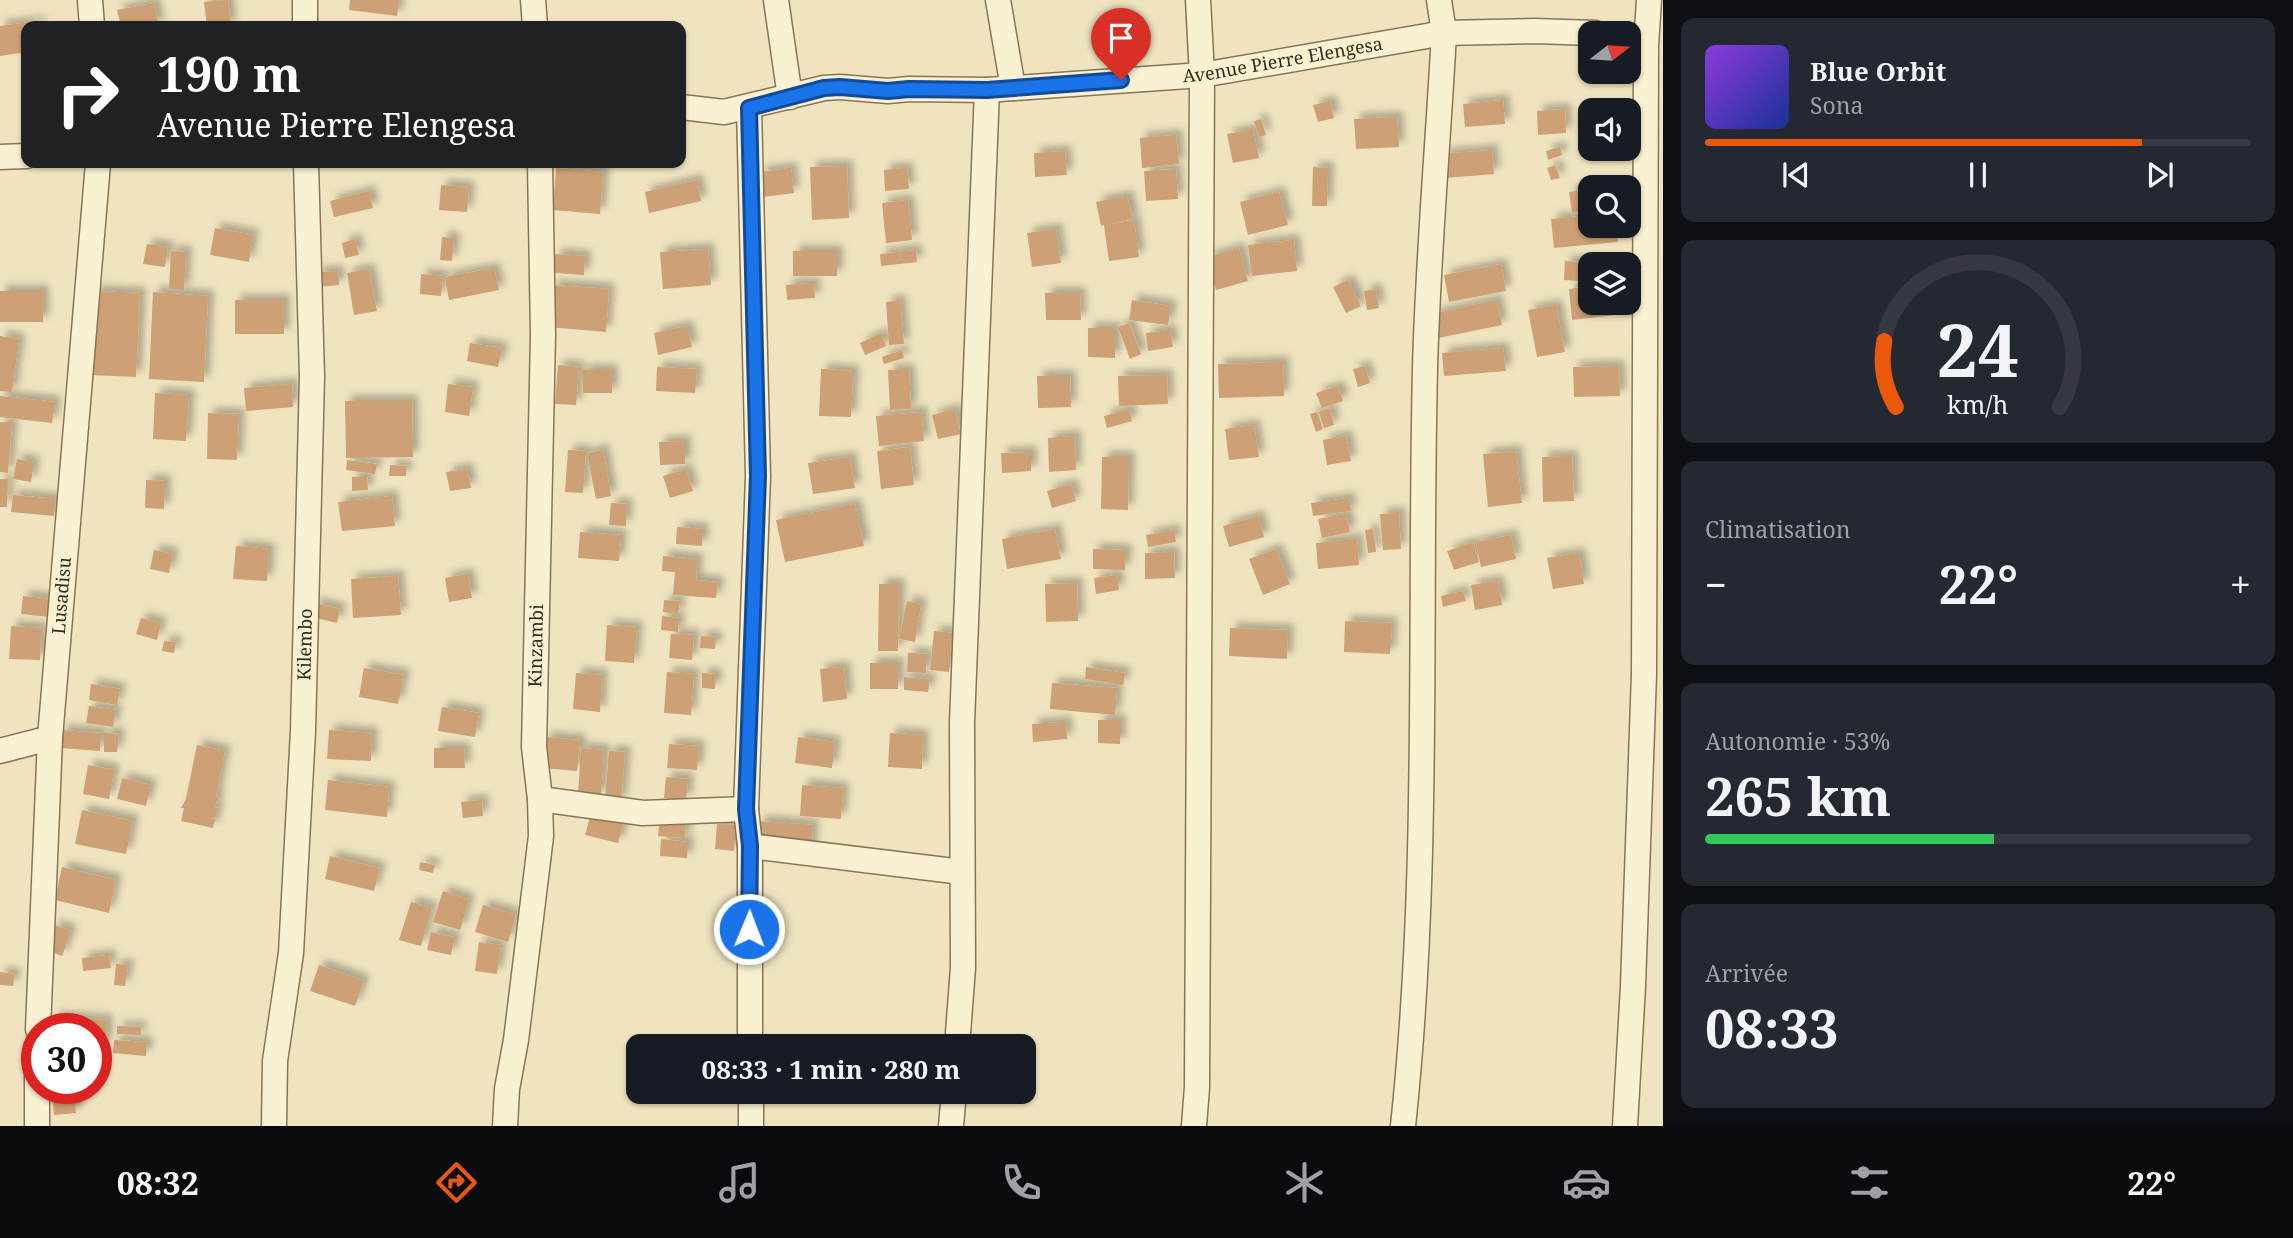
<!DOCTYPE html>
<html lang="fr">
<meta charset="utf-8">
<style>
:root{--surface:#171b24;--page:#242831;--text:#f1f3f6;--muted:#9ea1a6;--line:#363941;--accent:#ea580c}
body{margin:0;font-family:"Noto Serif",serif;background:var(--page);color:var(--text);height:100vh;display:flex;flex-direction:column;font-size:26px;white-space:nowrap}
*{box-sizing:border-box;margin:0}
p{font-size:23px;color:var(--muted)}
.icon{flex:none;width:38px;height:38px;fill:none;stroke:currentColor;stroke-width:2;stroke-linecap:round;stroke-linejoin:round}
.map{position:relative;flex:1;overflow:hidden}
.panel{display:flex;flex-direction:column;gap:18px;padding:18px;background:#0d0f14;width:630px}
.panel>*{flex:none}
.guide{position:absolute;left:21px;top:21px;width:665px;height:147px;border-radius:14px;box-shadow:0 2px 5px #0004;background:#202124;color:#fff;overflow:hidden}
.needle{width:46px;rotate:73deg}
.tools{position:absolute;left:1578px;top:21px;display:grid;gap:14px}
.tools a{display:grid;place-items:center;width:63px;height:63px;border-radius:14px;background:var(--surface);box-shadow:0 2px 5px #0004;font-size:35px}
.speed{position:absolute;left:21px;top:1013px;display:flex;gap:14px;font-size:35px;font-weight:700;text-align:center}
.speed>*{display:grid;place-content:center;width:91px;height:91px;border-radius:50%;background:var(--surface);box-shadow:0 2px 5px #0004;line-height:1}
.speed .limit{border:10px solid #d22;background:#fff;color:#111}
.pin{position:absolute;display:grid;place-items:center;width:60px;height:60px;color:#fff;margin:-72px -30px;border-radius:50% 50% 50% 0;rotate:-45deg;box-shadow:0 0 7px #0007}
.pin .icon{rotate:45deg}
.me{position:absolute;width:77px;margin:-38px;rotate:1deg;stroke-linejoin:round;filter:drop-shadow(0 0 5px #0008)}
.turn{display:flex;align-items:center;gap:24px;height:147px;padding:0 21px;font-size:32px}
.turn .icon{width:91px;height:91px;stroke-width:2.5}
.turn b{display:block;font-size:49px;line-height:60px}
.big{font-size:52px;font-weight:700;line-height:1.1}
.panel .tile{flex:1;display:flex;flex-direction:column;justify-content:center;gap:10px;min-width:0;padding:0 24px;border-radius:14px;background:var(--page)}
.panel .dial{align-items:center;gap:0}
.dial svg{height:182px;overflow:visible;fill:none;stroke:var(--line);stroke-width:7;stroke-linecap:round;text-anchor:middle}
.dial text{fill:var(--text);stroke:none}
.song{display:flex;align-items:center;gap:21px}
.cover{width:84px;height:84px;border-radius:10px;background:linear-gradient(135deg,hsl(270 70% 55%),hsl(230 70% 35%))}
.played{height:7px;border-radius:4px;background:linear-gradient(90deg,var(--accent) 80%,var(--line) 80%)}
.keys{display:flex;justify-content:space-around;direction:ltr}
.heat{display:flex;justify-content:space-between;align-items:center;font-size:38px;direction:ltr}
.charge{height:10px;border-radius:5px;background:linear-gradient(90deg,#34c759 53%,var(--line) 0)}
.trip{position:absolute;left:626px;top:1034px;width:410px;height:70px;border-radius:14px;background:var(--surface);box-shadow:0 2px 5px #0004;font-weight:700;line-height:70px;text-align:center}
.menu{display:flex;height:112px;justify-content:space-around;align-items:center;background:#090b0e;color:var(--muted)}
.menu .icon{width:49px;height:49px}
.menu .current{color:var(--accent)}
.menu b{font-size:32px;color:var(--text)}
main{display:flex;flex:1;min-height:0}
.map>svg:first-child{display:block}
</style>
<main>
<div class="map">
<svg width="1663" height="1126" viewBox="0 0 1663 1126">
<defs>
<filter id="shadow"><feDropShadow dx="6" dy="-6" stdDeviation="3.5" flood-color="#0004"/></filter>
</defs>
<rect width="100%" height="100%" fill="#efe4bf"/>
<g fill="#cea074" filter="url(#shadow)">
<polygon points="228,0 231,26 207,26 204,2"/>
<polygon points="350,0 399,0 397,16 349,10"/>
<polygon points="154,3 159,26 121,26 117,10"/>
<polygon points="39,21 40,26 26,26 26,52 0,56 0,26"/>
<polygon points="1503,100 1505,124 1465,127 1463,104"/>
<polygon points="1330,101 1334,118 1318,122 1313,105"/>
<polygon points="1565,109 1566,133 1538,135 1537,111"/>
<polygon points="1397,117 1399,147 1356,149 1354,119"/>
<polygon points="1261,119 1266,135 1259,137 1254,121"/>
<polygon points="1253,129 1259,158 1233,163 1227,134"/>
<polygon points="1176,135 1179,164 1142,168 1140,138"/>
<polygon points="1560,147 1562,155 1548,160 1546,151"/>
<polygon points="1492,150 1494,174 1445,178 1443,154"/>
<polygon points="1065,151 1067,175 1035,177 1034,153"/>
<polygon points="1555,165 1560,178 1551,180 1547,168"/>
<polygon points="847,166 849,218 812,220 810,167"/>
<polygon points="1313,167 1328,168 1327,206 1312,206"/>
<polygon points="556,168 603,172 600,214 553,210"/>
<polygon points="791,168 794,193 763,197 760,172"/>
<polygon points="907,168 909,189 885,191 884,170"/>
<polygon points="1176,169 1178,199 1146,201 1144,171"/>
<polygon points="697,180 701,201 649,213 645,192"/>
<polygon points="441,185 469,187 467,212 439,210"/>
<polygon points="1591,189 1591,210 1572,213 1569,192"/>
<polygon points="369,191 373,208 334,217 330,201"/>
<polygon points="1279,192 1288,225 1248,235 1240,202"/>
<polygon points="1127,196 1133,219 1110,224 1134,221 1139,257 1109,261 1104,225 1101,226 1096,202"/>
<polygon points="908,200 912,240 886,243 882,203"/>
<polygon points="1591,215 1591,226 1616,226 1618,242 1554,248 1551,219"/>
<polygon points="215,228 253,235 249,262 210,255"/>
<polygon points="1056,229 1061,263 1032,267 1027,233"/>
<polygon points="442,237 454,238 452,261 440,260"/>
<polygon points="355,239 359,255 345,258 342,243"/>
<polygon points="1294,240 1297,271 1252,276 1248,245"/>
<polygon points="147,244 168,247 165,267 143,264"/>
<polygon points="1239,248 1248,281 1216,290 1207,257"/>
<polygon points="708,249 711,285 663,289 660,252"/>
<polygon points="916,250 917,262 881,266 880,254"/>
<polygon points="171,251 186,252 184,290 169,289"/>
<rect x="793" y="251" width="44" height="25"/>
<polygon points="555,254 585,256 584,275 554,273"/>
<polygon points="1565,261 1591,263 1591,282 1564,280"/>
<polygon points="1501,264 1506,291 1449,302 1444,275"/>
<polygon points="494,268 499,290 449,300 445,277"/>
<polygon points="369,269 377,311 354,315 347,273"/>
<polygon points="338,271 339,285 318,287 317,272"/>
<polygon points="421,274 443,276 441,296 420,294"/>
<polygon points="1348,280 1361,306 1346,313 1333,287"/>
<polygon points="814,283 815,298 787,300 786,285"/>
<polygon points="552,285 609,289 606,332 548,327"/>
<polygon points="1591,286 1591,303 1614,303 1615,315 1572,320 1569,289"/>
<polygon points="1376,289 1379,308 1367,310 1364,291"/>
<rect x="0" y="291" width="43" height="31"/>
<polygon points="93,291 140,293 136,377 89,375"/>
<polygon points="153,292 208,296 204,382 149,379"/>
<polygon points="1045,293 1080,293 1081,320 1046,320"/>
<rect x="235" y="300" width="49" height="34"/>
<polygon points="900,300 904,344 889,345 886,302"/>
<polygon points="1132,300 1171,306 1168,325 1129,320"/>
<polygon points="1496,300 1502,325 1438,338 1433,314"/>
<polygon points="1556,305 1565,352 1537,357 1528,310"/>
<polygon points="1129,323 1141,354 1130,359 1118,327"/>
<polygon points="687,326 692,347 658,355 654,333"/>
<polygon points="1088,328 1115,328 1115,358 1088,357"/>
<polygon points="1170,330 1173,347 1148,351 1146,333"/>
<polygon points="881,333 886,346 865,355 860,343"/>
<polygon points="0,336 19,339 12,392 0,391"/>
<polygon points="470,343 502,348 498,367 467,361"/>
<polygon points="1503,348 1506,371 1444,376 1442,353"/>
<polygon points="902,350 904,358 884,364 882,357"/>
<polygon points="1283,362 1284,396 1219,398 1218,364"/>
<polygon points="558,365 579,367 576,405 555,404"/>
<polygon points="1365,366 1370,383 1358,387 1353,369"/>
<polygon points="1619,366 1620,396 1574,397 1573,367"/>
<polygon points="657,367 697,369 695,393 656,391"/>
<polygon points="821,369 853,371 851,417 819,416"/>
<polygon points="582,370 612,370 612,393 583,393"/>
<polygon points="888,370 909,370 911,409 890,410"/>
<polygon points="1167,375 1168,404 1119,406 1118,376"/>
<polygon points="1037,376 1070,376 1071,407 1038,408"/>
<polygon points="292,384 293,407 246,411 244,388"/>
<polygon points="448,384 473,387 469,416 445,412"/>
<polygon points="1338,386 1343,401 1322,408 1316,393"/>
<polygon points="155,393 189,395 186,441 153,439"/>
<polygon points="0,396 55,402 52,423 0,417"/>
<polygon points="345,401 412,401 413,457 346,458"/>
<polygon points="1330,408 1334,425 1324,428 1319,412"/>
<polygon points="955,409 961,434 938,439 932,415"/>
<polygon points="1129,409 1132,421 1107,428 1104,416"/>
<polygon points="921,412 924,441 879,446 876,416"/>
<polygon points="1317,412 1323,429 1316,432 1310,414"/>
<polygon points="208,413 239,414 237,460 207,459"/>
<polygon points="0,422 12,422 8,473 0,472"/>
<polygon points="1254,425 1259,457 1229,460 1225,429"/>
<polygon points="1075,436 1076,470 1049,472 1048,438"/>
<polygon points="1346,436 1351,461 1327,465 1323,440"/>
<polygon points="685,441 685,464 660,465 659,442"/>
<polygon points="910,447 914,485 881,489 877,451"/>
<polygon points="568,450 586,451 583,493 565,492"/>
<polygon points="603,450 611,496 596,499 587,453"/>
<polygon points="1516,451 1522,503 1488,507 1483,454"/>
<polygon points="1031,452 1031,471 1002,473 1001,453"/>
<polygon points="1572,456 1574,501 1543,502 1542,457"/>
<polygon points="850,457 855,488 813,494 808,463"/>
<polygon points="1102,457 1129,457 1128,510 1101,509"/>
<polygon points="17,459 34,462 31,482 13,479"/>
<polygon points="347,460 377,464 375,474 346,470"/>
<polygon points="390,465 406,466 406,476 389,476"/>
<polygon points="467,469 471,488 450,491 446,472"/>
<polygon points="686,469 693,491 670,498 663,476"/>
<polygon points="367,476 368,490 352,491 352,477"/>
<polygon points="0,479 8,479 7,507 0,507"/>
<polygon points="146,480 165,481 164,509 145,508"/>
<polygon points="1071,484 1076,501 1052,508 1047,491"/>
<polygon points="13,495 56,499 54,516 11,512"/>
<polygon points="392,496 395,526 342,531 338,502"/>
<polygon points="1349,498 1351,511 1313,516 1311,503"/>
<polygon points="611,503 627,504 626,526 609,525"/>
<polygon points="855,504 864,546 785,562 776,520"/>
<polygon points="1399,513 1401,549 1383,550 1380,514"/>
<polygon points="1346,514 1350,532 1322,538 1318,519"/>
<polygon points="1258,516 1264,537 1229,547 1223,526"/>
<polygon points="677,527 703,529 702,546 676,544"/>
<polygon points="1055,529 1061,559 1007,569 1002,539"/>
<polygon points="1373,529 1376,552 1368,553 1365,530"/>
<polygon points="1174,530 1176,542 1148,547 1146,535"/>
<polygon points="580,532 621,535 619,561 578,558"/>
<polygon points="1511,535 1516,559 1481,567 1476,542"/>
<polygon points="1357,539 1359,565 1318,569 1316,543"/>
<polygon points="1473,542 1479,562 1454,570 1447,551"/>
<polygon points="236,546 269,549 267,581 233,579"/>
<polygon points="1093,549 1126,550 1125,570 1093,569"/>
<polygon points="1276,549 1290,584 1263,595 1249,559"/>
<polygon points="154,550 173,554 169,573 150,569"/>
<polygon points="1174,552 1175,578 1145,579 1145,553"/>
<polygon points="1579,553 1584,584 1553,589 1547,558"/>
<polygon points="663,556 697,559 696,580 718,582 716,598 673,595 675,572 662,571"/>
<polygon points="468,574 472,598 449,602 445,578"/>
<polygon points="1117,575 1119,590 1096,594 1094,578"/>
<polygon points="398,576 401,615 353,618 351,579"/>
<polygon points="1498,581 1502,605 1475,610 1471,585"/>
<polygon points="1077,583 1078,621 1046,622 1045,584"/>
<polygon points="879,584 899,584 898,651 878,651"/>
<polygon points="1463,591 1466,601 1443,607 1441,596"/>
<polygon points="23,596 51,599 50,617 21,614"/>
<polygon points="664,600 680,601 678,614 663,612"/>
<polygon points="907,601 921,604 915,642 899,639"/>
<polygon points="315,603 340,609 337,623 312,617"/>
<polygon points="662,616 679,618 678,632 661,630"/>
<polygon points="141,618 161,623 157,640 136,634"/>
<polygon points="1345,621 1392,623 1390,654 1344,652"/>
<polygon points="607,625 637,627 634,663 605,661"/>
<polygon points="11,626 41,628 40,660 9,659"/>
<polygon points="1230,628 1288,630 1287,659 1229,656"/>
<polygon points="934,631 953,633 949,672 930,670"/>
<polygon points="671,634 694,635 692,660 669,658"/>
<polygon points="701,636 716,637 715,649 700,648"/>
<polygon points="164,641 176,642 174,653 162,651"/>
<polygon points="908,653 927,654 926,673 907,672"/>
<rect x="870" y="663" width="28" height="26"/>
<polygon points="844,667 847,699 823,702 820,669"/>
<polygon points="1086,667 1125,673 1123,685 1085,679"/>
<polygon points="364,668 404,675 398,704 359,697"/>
<polygon points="667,672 694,674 691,715 664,713"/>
<polygon points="576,673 602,675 600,712 573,709"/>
<polygon points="702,673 716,674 715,689 702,688"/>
<polygon points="904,677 930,679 928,692 904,690"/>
<polygon points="1052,683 1117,688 1115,715 1050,709"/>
<polygon points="91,684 120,689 117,705 89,700"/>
<polygon points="89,706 116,710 113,727 86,723"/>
<polygon points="442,707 479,713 475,737 438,731"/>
<polygon points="1098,720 1120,720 1120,744 1098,743"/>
<polygon points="1066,722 1067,739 1033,742 1032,724"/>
<polygon points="61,730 101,733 100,751 60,748"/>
<polygon points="329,730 372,733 371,761 327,759"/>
<polygon points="104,733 119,734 117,752 104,752"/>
<polygon points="890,733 923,735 922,769 888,767"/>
<polygon points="545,737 580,740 577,771 543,768"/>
<polygon points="798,737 835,742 832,768 795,763"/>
<polygon points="669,744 699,746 697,770 667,768"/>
<polygon points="197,745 225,751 216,797 219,798 214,807 218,808 215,818 211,818 215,819 213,828 181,821 184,808 181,808 186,799"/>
<polygon points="434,748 464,748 465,768 434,768"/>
<polygon points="581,748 604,750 601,796 578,794"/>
<polygon points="609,751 625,752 621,802 605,801"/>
<polygon points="88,765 114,770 109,799 83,794"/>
<polygon points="666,777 688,779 686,800 664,798"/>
<polygon points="122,778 151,785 146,806 117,799"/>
<polygon points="328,780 389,787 387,817 325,810"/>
<polygon points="802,785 843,788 841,819 800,816"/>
<polygon points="482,800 483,816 463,818 461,802"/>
<polygon points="82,810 133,821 126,854 75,844"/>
<polygon points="591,813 624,821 618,843 585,835"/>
<polygon points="660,818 686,821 685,838 658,836"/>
<polygon points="759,821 813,825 811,852 757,848"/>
<polygon points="717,824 736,825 734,851 715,849"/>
<polygon points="661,839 688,842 687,858 660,856"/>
<polygon points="330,856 380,868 374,891 325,879"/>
<polygon points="420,862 435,865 433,873 419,870"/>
<polygon points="62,867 116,880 109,913 55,900"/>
<polygon points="443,891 469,900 460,930 433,922"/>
<polygon points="411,902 432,908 421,946 399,940"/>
<polygon points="483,905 516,915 508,942 475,932"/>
<polygon points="55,925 71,931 62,956 46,950"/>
<polygon points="431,932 455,937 451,955 427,950"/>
<polygon points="479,942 501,945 497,974 475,971"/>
<polygon points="109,955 111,968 83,971 82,958"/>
<polygon points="116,964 128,965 125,986 114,985"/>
<polygon points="319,965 364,981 355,1006 310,991"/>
<polygon points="0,972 15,974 13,986 0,985"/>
<polygon points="54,1017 107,1020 106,1045 96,1045 96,1029 53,1029"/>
<polygon points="117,1026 141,1027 141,1035 117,1034"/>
<polygon points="114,1040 147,1042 146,1056 113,1053"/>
<polygon points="51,1088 74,1088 76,1113 54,1115"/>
</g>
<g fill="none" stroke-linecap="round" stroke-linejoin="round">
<defs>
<g id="minor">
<polyline points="90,0 92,26"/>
<polyline points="533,0 535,26"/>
<polyline points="776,0 790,97"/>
<polyline points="998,0 1013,88"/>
<polyline points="305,26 305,0"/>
<path id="s1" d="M681,107L724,112L824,88L840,87L888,91L909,89L987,90L1202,75L1444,33L1534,31L1595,33"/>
<polyline points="749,108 758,476 746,809 750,846 750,1046"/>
<polyline points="0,157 26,156"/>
<polyline points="0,751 50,738"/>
<polyline points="540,799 643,813 746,809"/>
<polyline points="750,846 962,872"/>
<path id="s2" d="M38,1029L50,738L98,163"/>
<polyline points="957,1046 963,968 962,723 987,90"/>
<polyline points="37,1055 37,1126"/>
<polyline points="751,1092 751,1126"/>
<path id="s3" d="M274,1126L275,1061L291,953L303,731L312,377L306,163"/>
<path id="s4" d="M505,1126L507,1089L516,1040L541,836L540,799L534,747L543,335L540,163"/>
<polyline points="951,1126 954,1092"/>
<polyline points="1194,1126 1197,1087 1202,75 1198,0"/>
<path d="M1403,1126C1430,875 1419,620 1425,368C1428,256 1438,145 1444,33L1439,0"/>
<polyline points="1625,1126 1633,986 1644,674 1646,45 1649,0"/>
</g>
</defs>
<use href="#minor" stroke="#887557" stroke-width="27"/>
<use href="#minor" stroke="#f9f1d2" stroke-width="24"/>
</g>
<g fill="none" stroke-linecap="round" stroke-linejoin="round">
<defs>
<polyline id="route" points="749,929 750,846 746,809 758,476 749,108 824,88 840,87 888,91 909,89 987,90 1121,80"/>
</defs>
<use href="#route" stroke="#114b97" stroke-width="18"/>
<use href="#route" stroke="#1a73e8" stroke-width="12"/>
</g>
<g text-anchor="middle" stroke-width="7" stroke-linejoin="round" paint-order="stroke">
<g font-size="18" fill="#372b1c" stroke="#f6eecf">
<text dy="6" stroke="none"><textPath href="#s1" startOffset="607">Avenue Pierre Elengesa</textPath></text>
<text dy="6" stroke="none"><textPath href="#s2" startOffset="434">Lusadisu</textPath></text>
<text dy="6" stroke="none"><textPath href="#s3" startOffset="483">Kilembo</textPath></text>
<text dy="6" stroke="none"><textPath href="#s4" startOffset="483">Kinzambi</textPath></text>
</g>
</g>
</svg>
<div class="tools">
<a><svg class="needle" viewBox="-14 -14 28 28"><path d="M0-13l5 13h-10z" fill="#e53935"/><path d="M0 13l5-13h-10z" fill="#9ea1a6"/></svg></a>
<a><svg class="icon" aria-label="sound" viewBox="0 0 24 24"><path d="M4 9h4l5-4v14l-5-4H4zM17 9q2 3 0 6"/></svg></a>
<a><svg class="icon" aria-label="search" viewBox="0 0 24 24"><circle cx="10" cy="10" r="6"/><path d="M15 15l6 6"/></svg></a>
<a><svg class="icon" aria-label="layers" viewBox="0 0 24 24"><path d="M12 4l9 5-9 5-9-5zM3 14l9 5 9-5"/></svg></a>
</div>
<div class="speed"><div class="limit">30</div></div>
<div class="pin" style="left:1121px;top:80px;background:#d93025"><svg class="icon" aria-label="arrive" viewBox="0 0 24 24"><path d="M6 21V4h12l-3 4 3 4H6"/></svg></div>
<svg class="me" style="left:749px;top:929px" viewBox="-20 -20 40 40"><circle r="17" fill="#1a73e8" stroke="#fff" stroke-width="3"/><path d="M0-11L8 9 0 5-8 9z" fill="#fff"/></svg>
<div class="trip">08:33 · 1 min · 280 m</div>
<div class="guide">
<div class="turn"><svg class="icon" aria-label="right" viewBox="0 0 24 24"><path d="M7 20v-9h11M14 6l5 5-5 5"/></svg><div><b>190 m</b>Avenue Pierre Elengesa</div></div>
</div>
</div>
<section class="panel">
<div class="tile">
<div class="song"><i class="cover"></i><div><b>Blue Orbit</b><p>Sona</p></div></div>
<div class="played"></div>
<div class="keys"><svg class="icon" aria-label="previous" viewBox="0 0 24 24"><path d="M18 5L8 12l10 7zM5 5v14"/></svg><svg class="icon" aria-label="pause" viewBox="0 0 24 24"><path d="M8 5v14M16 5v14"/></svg><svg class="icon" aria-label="next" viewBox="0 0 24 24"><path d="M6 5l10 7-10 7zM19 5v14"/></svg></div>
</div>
<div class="tile dial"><svg viewBox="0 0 100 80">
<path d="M14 69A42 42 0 1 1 86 69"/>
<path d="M14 69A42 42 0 0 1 9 40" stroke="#ea580c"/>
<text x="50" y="56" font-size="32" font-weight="700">24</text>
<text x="50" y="72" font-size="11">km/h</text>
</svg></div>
<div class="tile"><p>Climatisation</p>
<div class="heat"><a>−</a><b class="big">22°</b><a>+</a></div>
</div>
<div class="tile"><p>Autonomie · 53%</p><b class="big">265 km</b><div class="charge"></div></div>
<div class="tile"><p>Arrivée</p><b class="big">08:33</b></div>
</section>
</main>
<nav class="menu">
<b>08:32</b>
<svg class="icon current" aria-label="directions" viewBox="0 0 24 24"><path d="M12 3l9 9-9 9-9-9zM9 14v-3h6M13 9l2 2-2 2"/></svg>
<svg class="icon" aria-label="music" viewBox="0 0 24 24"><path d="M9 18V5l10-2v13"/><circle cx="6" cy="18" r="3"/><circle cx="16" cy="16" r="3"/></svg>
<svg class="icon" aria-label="phone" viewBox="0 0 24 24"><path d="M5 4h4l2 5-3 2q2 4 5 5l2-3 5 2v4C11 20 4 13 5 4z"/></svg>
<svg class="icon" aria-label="climate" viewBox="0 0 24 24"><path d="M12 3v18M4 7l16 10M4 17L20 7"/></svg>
<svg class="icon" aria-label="car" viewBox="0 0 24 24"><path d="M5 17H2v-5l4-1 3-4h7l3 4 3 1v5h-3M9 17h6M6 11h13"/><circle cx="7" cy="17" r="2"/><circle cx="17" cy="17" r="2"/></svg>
<svg class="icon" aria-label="filters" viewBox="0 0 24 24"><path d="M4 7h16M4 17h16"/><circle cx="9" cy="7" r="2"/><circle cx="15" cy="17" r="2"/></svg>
<b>22°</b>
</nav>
